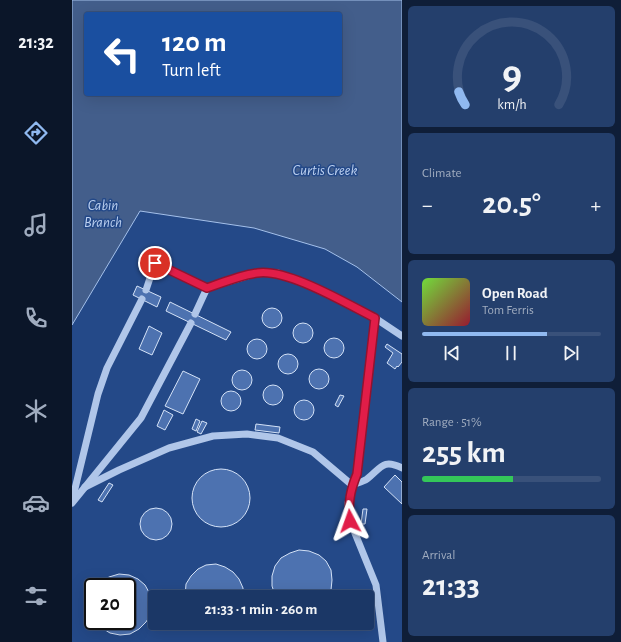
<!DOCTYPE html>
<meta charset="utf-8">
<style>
:root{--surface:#1b3766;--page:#243f6c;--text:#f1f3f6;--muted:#a0acbf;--line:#39517a;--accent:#90b9f0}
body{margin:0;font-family:"Alegreya Sans",sans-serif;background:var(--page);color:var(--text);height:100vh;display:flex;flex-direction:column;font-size:15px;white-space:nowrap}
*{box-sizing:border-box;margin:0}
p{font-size:13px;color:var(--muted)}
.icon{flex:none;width:22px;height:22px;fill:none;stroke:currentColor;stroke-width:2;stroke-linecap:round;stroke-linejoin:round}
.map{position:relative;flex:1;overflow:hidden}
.details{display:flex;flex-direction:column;gap:6px;padding:6px;background:#0f1e38;width:219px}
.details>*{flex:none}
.guide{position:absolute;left:12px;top:12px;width:258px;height:84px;border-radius:4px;box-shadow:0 4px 16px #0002,0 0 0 1px var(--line);background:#1a4fa0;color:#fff;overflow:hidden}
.speed{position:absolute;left:12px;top:578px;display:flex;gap:8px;font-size:20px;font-weight:700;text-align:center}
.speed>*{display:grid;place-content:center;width:52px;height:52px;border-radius:50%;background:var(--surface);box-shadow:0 4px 16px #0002,0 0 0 1px var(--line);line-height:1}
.speed .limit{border:2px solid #111;border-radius:6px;background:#fff;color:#111}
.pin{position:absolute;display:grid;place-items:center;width:34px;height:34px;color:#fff;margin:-17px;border:2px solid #fff;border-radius:50%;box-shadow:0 1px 4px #0007}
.me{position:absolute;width:44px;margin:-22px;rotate:356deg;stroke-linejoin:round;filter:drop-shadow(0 0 3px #0008)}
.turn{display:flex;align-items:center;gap:14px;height:84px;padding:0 12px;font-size:18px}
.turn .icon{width:52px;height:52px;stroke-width:2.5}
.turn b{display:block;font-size:28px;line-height:34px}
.big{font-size:30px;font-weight:700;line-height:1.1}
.details .widget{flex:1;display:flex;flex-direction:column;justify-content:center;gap:6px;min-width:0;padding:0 14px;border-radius:6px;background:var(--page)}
.details .dial{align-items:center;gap:0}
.dial svg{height:104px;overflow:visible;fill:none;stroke:var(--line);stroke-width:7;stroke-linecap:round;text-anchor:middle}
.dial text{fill:var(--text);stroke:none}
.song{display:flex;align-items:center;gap:12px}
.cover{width:48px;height:48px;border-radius:6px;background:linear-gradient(135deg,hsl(100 70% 55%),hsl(350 70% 35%))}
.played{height:4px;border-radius:2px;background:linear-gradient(90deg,var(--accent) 70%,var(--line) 70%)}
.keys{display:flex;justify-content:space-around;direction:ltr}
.heat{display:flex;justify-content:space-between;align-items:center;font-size:22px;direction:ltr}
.charge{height:6px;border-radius:3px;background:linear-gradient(90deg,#34c759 51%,var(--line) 0)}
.trip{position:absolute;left:76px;top:590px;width:226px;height:40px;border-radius:4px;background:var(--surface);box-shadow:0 4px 16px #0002,0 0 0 1px var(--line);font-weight:700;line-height:40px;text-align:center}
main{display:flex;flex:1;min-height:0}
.menu{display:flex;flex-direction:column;width:72px;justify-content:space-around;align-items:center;background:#0b1629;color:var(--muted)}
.menu .icon{width:28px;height:28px}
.menu .active{color:var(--accent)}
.menu b{font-size:18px;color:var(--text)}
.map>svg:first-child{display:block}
</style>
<main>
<nav class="menu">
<b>21:32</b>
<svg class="icon active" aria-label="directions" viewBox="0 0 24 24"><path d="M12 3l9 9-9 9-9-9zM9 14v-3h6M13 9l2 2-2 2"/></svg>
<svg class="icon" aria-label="music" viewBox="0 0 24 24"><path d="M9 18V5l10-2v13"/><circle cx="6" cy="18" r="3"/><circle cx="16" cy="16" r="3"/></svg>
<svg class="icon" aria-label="phone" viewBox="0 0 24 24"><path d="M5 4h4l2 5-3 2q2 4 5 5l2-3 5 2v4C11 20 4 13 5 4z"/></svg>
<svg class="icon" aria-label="climate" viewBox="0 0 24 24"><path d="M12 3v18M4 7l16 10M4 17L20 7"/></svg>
<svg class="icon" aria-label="car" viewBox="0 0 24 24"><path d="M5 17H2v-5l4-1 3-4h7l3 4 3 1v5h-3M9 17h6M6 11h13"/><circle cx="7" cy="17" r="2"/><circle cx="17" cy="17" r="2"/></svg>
<svg class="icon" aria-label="filters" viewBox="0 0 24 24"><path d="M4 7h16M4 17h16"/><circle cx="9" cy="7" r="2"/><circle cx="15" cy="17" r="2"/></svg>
</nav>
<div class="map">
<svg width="330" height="642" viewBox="0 0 330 642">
<rect width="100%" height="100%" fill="#244988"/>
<path fill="#435e8b" stroke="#a4c0ea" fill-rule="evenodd" d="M0,0H330V302L285,267L253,249L182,228L68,211L0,325ZM14,14H268V94H14Z"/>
<g fill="#4d72b0" stroke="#d4e2f7">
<polygon points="65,286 89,297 85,307 61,295"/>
<polygon points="98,302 159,332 154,340 94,311"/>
<circle cx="200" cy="318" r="10"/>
<circle cx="231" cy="333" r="10"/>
<polygon points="77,326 90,333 80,355 67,349"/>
<circle cx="262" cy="348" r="10"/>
<circle cx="185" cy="349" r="10"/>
<polygon points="315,344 330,354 330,362 326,367 325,366 323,369 315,363 321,353 313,347"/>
<circle cx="216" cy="364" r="10"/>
<circle cx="247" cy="379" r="10"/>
<circle cx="170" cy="380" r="10"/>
<polygon points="111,371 128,379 111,414 93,406"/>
<circle cx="201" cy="395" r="10"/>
<circle cx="159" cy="401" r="10"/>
<polygon points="268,395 272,396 266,407 263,405"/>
<circle cx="232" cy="410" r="10"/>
<polygon points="92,410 101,415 93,430 85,426"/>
<polygon points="124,419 128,421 124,431 120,429"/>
<polygon points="130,421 135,423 129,434 125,432"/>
<polygon points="184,424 208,427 207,433 183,430"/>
<circle cx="149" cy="498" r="29"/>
<polygon points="323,475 330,482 330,504 312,487"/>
<polygon points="37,483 41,485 30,502 26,500"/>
<circle cx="84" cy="524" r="16"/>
<polygon points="291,509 295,509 293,524 289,524"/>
<polygon points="227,550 237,551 247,555 254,561 259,570 260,580 259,590 255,597 205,597 203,595 200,586 200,576 203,566 209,558 218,553"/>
<polygon points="144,564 153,567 161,572 167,579 171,588 171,597 113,597 114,584 119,576 126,569 134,565"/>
<polygon points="47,574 57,575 66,579 73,585 78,594 80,604 79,614 74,622 67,629 58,634 48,635 38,633 30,628 25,621 55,621 55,587 26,587 29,582 37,577"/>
</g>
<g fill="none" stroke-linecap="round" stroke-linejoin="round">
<g stroke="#b0c6e9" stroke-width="7">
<polyline points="135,288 185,273 206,273 253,292 303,318 330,336"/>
<polyline points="74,290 83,263 135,288 123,314"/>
<polyline points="303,318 285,473 280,485 276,503 278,521 304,585 311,642"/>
<path d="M280,485C285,483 291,482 295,479C309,468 311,458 330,468"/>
<polyline points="13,487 47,470 97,448 141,436 175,434 206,438 241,452 280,485"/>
<polyline points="0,501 26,394 35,368 70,299"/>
<polyline points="0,503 69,418 119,323"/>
</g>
</g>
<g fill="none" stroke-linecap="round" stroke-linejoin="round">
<defs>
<path id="route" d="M83,263L135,288C149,283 170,275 185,273C215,268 275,304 303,318L285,474C278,491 276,503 278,521"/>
</defs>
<use href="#route" stroke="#92132f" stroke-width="10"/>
<use href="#route" stroke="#e11d48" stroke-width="7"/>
</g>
<g text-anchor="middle" stroke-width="3" stroke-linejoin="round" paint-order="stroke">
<g font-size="15" font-style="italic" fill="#bcd0f0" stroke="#244988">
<text x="253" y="175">Curtis Creek</text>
<text x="31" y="210">Cabin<tspan x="31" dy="17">Branch</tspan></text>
</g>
</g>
</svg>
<div class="speed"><div class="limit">20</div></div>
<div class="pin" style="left:83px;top:263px;background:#d93025"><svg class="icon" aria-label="arrive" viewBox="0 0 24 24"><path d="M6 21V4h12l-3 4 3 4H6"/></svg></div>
<svg class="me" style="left:278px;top:521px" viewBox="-20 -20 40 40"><path d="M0-17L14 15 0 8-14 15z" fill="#e11d48" stroke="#fff" stroke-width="4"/></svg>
<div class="trip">21:33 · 1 min · 260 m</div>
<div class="guide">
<div class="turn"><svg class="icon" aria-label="left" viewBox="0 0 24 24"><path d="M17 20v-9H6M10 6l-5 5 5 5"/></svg><div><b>120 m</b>Turn left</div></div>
</div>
</div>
<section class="details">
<div class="widget dial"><svg viewBox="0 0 100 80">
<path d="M14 69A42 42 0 1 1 86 69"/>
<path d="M14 69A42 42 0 0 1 9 59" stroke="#90b9f0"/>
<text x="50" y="56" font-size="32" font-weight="700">9</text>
<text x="50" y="72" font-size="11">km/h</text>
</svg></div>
<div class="widget"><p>Climate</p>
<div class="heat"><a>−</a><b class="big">20.5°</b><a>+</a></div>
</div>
<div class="widget">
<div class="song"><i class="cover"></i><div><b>Open Road</b><p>Tom Ferris</p></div></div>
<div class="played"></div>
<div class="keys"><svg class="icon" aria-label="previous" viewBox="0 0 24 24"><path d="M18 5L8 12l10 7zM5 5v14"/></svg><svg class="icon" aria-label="pause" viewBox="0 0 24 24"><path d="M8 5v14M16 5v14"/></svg><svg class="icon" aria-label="next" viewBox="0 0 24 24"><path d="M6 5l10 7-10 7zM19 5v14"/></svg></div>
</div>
<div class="widget"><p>Range · 51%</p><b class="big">255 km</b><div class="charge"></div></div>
<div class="widget"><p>Arrival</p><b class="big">21:33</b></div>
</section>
</main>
